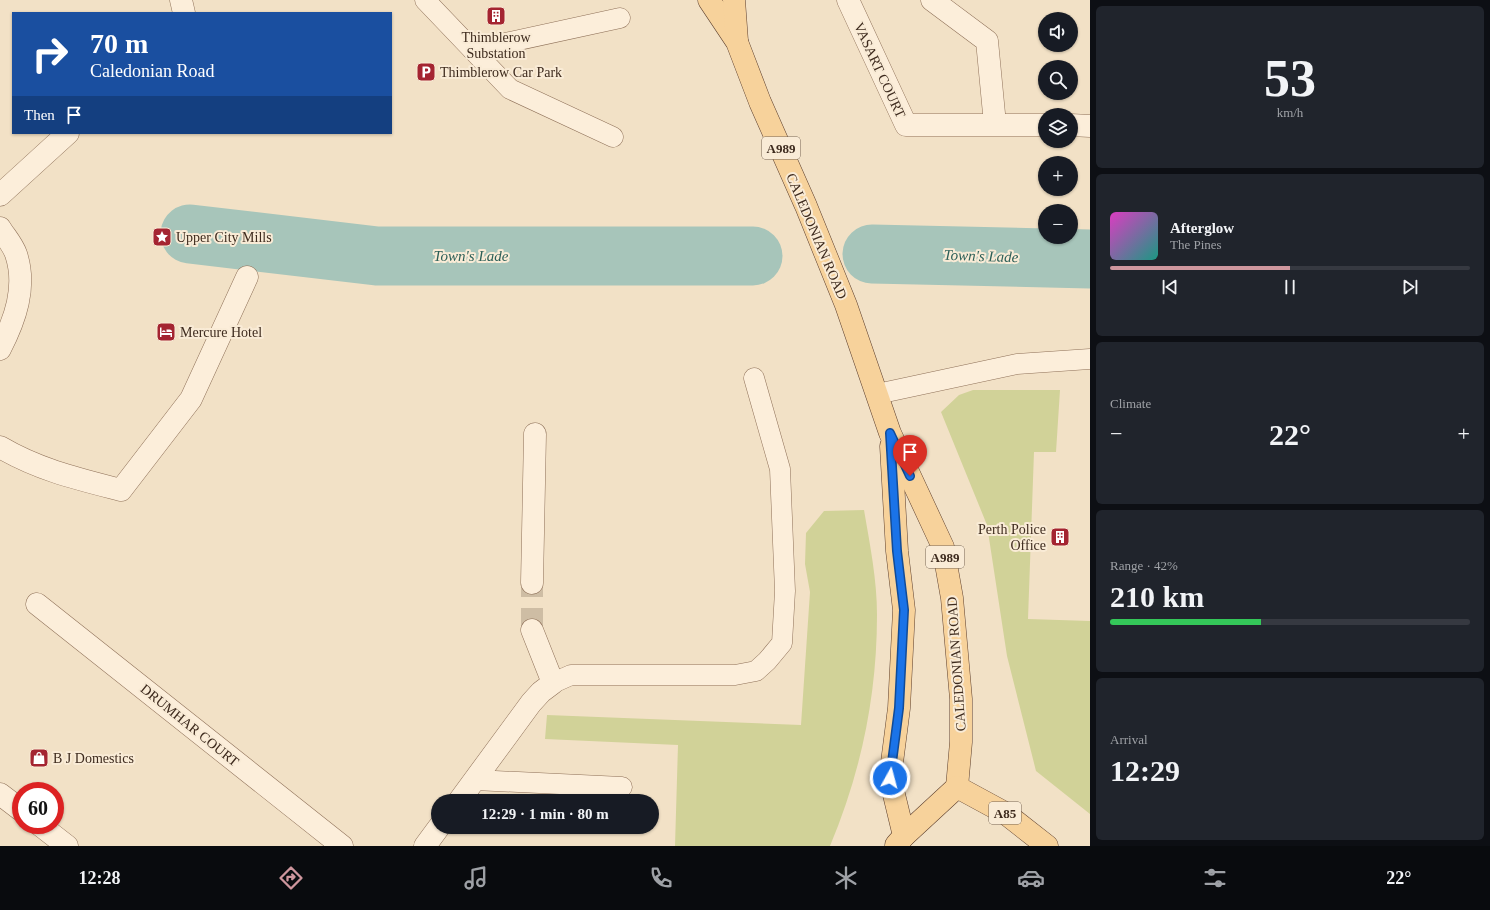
<!DOCTYPE html>
<meta charset="utf-8">
<style>
:root{--surface:#171b24;--page:#20242c;--text:#f1f3f6;--muted:#9ea1a6;--line:#363941;--accent:#ce969d}
body{margin:0;font-family:"Times New Roman",serif;background:var(--page);color:var(--text);height:100vh;display:flex;flex-direction:column;font-size:15px;white-space:nowrap}
*{box-sizing:border-box;margin:0}
p{font-size:13px;color:var(--muted)}
.icon{flex:none;width:22px;height:22px;fill:none;stroke:currentColor;stroke-width:2;stroke-linecap:round;stroke-linejoin:round}
.map{position:relative;flex:1;overflow:hidden}
.drawer{display:flex;flex-direction:column;gap:6px;padding:6px;background:#0d0f14;width:400px}
.drawer>*{flex:none}
.top-card{position:absolute;left:12px;top:12px;width:380px;height:122px;border-radius:0px;box-shadow:0 1px 3px #0004;background:#1a4fa0;color:#fff;overflow:hidden}
.buttons{position:absolute;left:1038px;top:12px;display:grid;gap:8px}
.buttons a{display:grid;place-items:center;width:40px;height:40px;border-radius:50%;background:var(--surface);box-shadow:0 1px 3px #0004;font-size:20px}
.speed{position:absolute;left:12px;top:782px;display:flex;gap:8px;font-size:20px;font-weight:700;text-align:center}
.speed>*{display:grid;place-content:center;width:52px;height:52px;border-radius:50%;background:var(--surface);box-shadow:0 1px 3px #0004;line-height:1}
.speed .limit{border:6px solid #d22;background:#fff;color:#111}
.pin{position:absolute;display:grid;place-items:center;width:34px;height:34px;color:#fff;margin:-41px -17px;border-radius:50% 50% 50% 0;rotate:-45deg;box-shadow:0 0 4px #0007}
.pin .icon{rotate:45deg}
.me{position:absolute;width:44px;margin:-22px;rotate:7deg;stroke-linejoin:round;filter:drop-shadow(0 0 3px #0008)}
.turn{display:flex;align-items:center;gap:14px;height:84px;padding:0 12px;font-size:18px}
.turn .icon{width:52px;height:52px;stroke-width:2.5}
.turn b{display:block;font-size:28px;line-height:34px}
.then{display:flex;align-items:center;height:38px;padding:0 12px;background:#0003;gap:8px;font-size:15px}
.big{font-size:30px;font-weight:700;line-height:1.1}
.drawer .tile{flex:1;display:flex;flex-direction:column;justify-content:center;gap:6px;min-width:0;padding:0 14px;border-radius:6px;background:var(--page)}
.drawer .dial{align-items:center;gap:0}
.dial b{font-size:52px;line-height:1}
.song{display:flex;align-items:center;gap:12px}
.cover{width:48px;height:48px;border-radius:6px;background:linear-gradient(135deg,hsl(310 70% 55%),hsl(170 70% 35%))}
.played{height:4px;border-radius:2px;background:linear-gradient(90deg,var(--accent) 50%,var(--line) 50%)}
.keys{display:flex;justify-content:space-around;direction:ltr}
.heat{display:flex;justify-content:space-between;align-items:center;font-size:22px;direction:ltr}
.charge{height:6px;border-radius:3px;background:linear-gradient(90deg,#34c759 42%,var(--line) 0)}
.trip{position:absolute;left:431px;top:794px;width:228px;height:40px;border-radius:20px;background:var(--surface);box-shadow:0 1px 3px #0004;font-weight:700;line-height:40px;text-align:center}
.tabs{display:flex;height:64px;justify-content:space-around;align-items:center;background:#090b0e;color:var(--muted)}
.tabs .icon{width:28px;height:28px}
.tabs .active{color:var(--accent)}
.tabs b{font-size:18px;color:var(--text)}
main{display:flex;flex:1;min-height:0}
.map>svg:first-child{display:block}
</style>
<main>
<div class="map">
<svg width="1090" height="846" viewBox="0 0 1090 846">
<rect width="100%" height="100%" fill="#f2e1c6"/>
<g fill="#d1d298">
<polygon points="973,390 1060,390 1056,452 1034,452 1028,619 1090,621 1090,814 1036,771 1007,656 987,525 941,412 959,395"/>
<path d="M864,510C870,545 877,580 877,615C877,696 861,772 830,846H675L678,745L545,739L547,715L801,725L810,592L805,564L806,533L824,511Z"/>
</g>
<g fill="none" stroke-linecap="round" stroke-linejoin="round">
<g stroke="#a7c5ba" stroke-width="59">
<polyline points="190,234 377,256 753,256"/>
<polyline points="872,254 1090,259"/>
</g>
<polyline stroke="#cebda4" stroke-width="22" stroke-dasharray="22 11" stroke-linecap="butt" points="532,630 532,583"/>
<defs>
<g id="lane">
<polyline points="425,0 510,89 613,137"/>
<polyline points="473,50 620,18"/>
<polyline points="877,394 1017,364 1090,359"/>
<polyline points="553,683 571,675 735,675 756,671 767,661 782,643 785,591 780,469 754,378"/>
<polyline points="475,780 622,787"/>
</g>
<g id="street">
<polyline points="181,0 184,13"/>
<polyline points="848,0 906,125 1045,125"/>
<polyline points="932,0 987,41 995,124"/>
<polyline points="1071,125 1090,126"/>
<polyline points="0,195 68,133"/>
<path d="M0,228C5,236 13,245 16,254C27,287 15,320 0,349"/>
<path d="M0,447C39,470 78,479 121,490L191,399L247,277"/>
<polyline points="532,583 535,434"/>
<polyline points="37,604 342,846"/>
<polyline points="0,794 21,810"/>
<polyline points="459,801 531,703 541,692 553,683 532,630"/>
<polyline points="40,825 67,846"/>
<polyline points="425,846 439,827"/>
</g>
<g id="primary">
<polyline points="709,0 737,42 760,102 806,206 846,305 890,433 943,547 952,598 961,699 961,742 957,787"/>
<polyline points="734,0 737,41"/>
<polyline points="891,446 897,551 904,610 899,708 890,778 904,836"/>
<polyline points="957,787 1005,813 1047,846"/>
<polyline points="896,845 904,836 957,787"/>
</g>
</defs>
<use href="#lane" stroke="#8f7159" stroke-width="21"/>
<use href="#street" stroke="#8f7159" stroke-width="23"/>
<use href="#primary" stroke="#5d3f2e" stroke-width="23"/>
<use href="#lane" stroke="#fceeda" stroke-width="20"/>
<use href="#street" stroke="#fceeda" stroke-width="22"/>
<use href="#primary" stroke="#f7d29b" stroke-width="22"/>
</g>
<g fill="none" stroke-linecap="round" stroke-linejoin="round">
<defs>
<polyline id="route" points="890,778 899,708 904,610 897,551 890,433 910,476"/>
</defs>
<use href="#route" stroke="#114b97" stroke-width="10"/>
<use href="#route" stroke="#1a73e8" stroke-width="7"/>
</g>
<defs>
<symbol id="building-square" viewBox="-11 -11 22 22"><rect x="-9" y="-9" width="18" height="18" rx="4" fill="#a42431" stroke="#f9ebd6"/><path d="M-4-6H4V6H1V3H-1V6H-4ZM-2.5-4.3h1.7v1.8h-1.7ZM.8-4.3h1.7v1.8H.8ZM-2.5-1h1.7V.8h-1.7ZM.8-1h1.7V.8H.8Z" fill="#fff"/></symbol>
<symbol id="parking-square" viewBox="-11 -11 22 22"><rect x="-9" y="-9" width="18" height="18" rx="4" fill="#a42431" stroke="#f9ebd6"/><path d="M-3.5-5.5H1a3.5 3.5 0 0 1 0 7H-1V5.5H-3.5ZM-1-3.4V-.6H.8a1.4 1.4 0 0 0 0-2.8Z" fill="#fff"/></symbol>
<symbol id="sight-square" viewBox="-11 -11 22 22"><rect x="-9" y="-9" width="18" height="18" rx="4" fill="#a42431" stroke="#f9ebd6"/><path d="M0-6L1.8-2.2L6-1.7L2.9 1.2L3.7 5.4L0 3.3L-3.7 5.4L-2.9 1.2L-6-1.7L-1.8-2.2Z" fill="#fff"/></symbol>
<symbol id="hotel-square" viewBox="-11 -11 22 22"><rect x="-9" y="-9" width="18" height="18" rx="4" fill="#a42431" stroke="#f9ebd6"/><path d="M-6-4.5h1.5V1H6V5H4.5V3h-9V5H-6ZM-4 0a1.8 1.8 0 1 1 3.6 0ZM.5 0V-2.5h3Q6-2.5 6 0Z" fill="#fff"/></symbol>
<symbol id="shop-square" viewBox="-11 -11 22 22"><rect x="-9" y="-9" width="18" height="18" rx="4" fill="#a42431" stroke="#f9ebd6"/><path d="M-5-2.5h2.3a2.7 3.5 0 0 1 5.4 0H5L5.5 6h-11ZM-1.5-2.5h3a1.5 2.3 0 0 0-3 0Z" fill="#fff"/></symbol>
</defs>
<g fill-rule="evenodd">
<use href="#building-square" x="485" y="5" width="22" height="22"/>
<use href="#parking-square" x="415" y="61" width="22" height="22"/>
<use href="#sight-square" x="151" y="226" width="22" height="22"/>
<use href="#hotel-square" x="155" y="321" width="22" height="22"/>
<use href="#building-square" x="1049" y="526" width="22" height="22"/>
<use href="#shop-square" x="28" y="747" width="22" height="22"/>
</g>
<g text-anchor="middle" stroke-width="4" stroke-linejoin="round" paint-order="stroke">
<g fill="#f9ebd6" stroke="#766555" stroke-width="1">
<rect x="762" y="137" width="38" height="22" rx="3"/>
<rect x="926" y="546" width="38" height="22" rx="3"/>
<rect x="989" y="802" width="32" height="22" rx="3"/>
</g>
<g font-size="13" font-weight="bold" fill="#3e2b1e">
<text x="781" y="153">A989</text>
<text x="945" y="562">A989</text>
<text x="1005" y="818">A85</text>
</g>
<g font-size="14" fill="#3e2b1e" stroke="#f9ebd6" text-anchor="start">
<text x="496" y="42" text-anchor="middle">Thimblerow<tspan x="496" dy="16">Substation</tspan></text>
<text x="440" y="77">Thimblerow Car Park</text>
<text x="176" y="242">Upper City Mills</text>
<text x="180" y="337">Mercure Hotel</text>
<text x="1046" y="534" text-anchor="end">Perth Police<tspan x="1046" dy="16">Office</tspan></text>
<text x="53" y="763">B J Domestics</text>
</g>
<g font-size="14" fill="#3e2b1e" stroke="#f9ebd6">
<text transform="translate(880 70) rotate(65)" y="5">VASART COURT</text>
<text transform="translate(817 236) rotate(67)" y="5">CALEDONIAN ROAD</text>
<text transform="translate(956 664) rotate(-94)" y="5">CALEDONIAN ROAD</text>
<text transform="translate(190 725) rotate(39)" y="5">DRUMHAR COURT</text>
</g>
<g font-size="15" font-style="italic" fill="#2c5f57" stroke="#f9ebd6">
<text x="471" y="261">Town's Lade</text>
<text transform="translate(981 256) rotate(2)" y="5">Town's Lade</text>
</g>
</g>
</svg>
<div class="buttons">
<a><svg class="icon" aria-label="sound" viewBox="0 0 24 24"><path d="M4 9h4l5-4v14l-5-4H4zM17 9q2 3 0 6"/></svg></a>
<a><svg class="icon" aria-label="search" viewBox="0 0 24 24"><circle cx="10" cy="10" r="6"/><path d="M15 15l6 6"/></svg></a>
<a><svg class="icon" aria-label="layers" viewBox="0 0 24 24"><path d="M12 4l9 5-9 5-9-5zM3 14l9 5 9-5"/></svg></a>
<a>+</a>
<a>−</a>
</div>
<div class="speed"><div class="limit">60</div></div>
<div class="pin" style="left:910px;top:476px;background:#d93025"><svg class="icon" aria-label="arrive" viewBox="0 0 24 24"><path d="M6 21V4h12l-3 4 3 4H6"/></svg></div>
<svg class="me" style="left:890px;top:778px" viewBox="-20 -20 40 40"><circle r="17" fill="#1a73e8" stroke="#fff" stroke-width="3"/><path d="M0-11L8 9 0 5-8 9z" fill="#fff"/></svg>
<div class="trip">12:29 · 1 min · 80 m</div>
<div class="top-card">
<div class="turn"><svg class="icon" aria-label="right" viewBox="0 0 24 24"><path d="M7 20v-9h11M14 6l5 5-5 5"/></svg><div><b>70 m</b>Caledonian Road</div></div>
<div class="then">Then<svg class="icon" aria-label="arrive" viewBox="0 0 24 24"><path d="M6 21V4h12l-3 4 3 4H6"/></svg></div>
</div>
</div>
<section class="drawer">
<div class="tile dial"><b>53</b><p>km/h</p></div>
<div class="tile">
<div class="song"><i class="cover"></i><div><b>Afterglow</b><p>The Pines</p></div></div>
<div class="played"></div>
<div class="keys"><svg class="icon" aria-label="previous" viewBox="0 0 24 24"><path d="M18 5L8 12l10 7zM5 5v14"/></svg><svg class="icon" aria-label="pause" viewBox="0 0 24 24"><path d="M8 5v14M16 5v14"/></svg><svg class="icon" aria-label="next" viewBox="0 0 24 24"><path d="M6 5l10 7-10 7zM19 5v14"/></svg></div>
</div>
<div class="tile"><p>Climate</p>
<div class="heat"><a>−</a><b class="big">22°</b><a>+</a></div>
</div>
<div class="tile"><p>Range · 42%</p><b class="big">210 km</b><div class="charge"></div></div>
<div class="tile"><p>Arrival</p><b class="big">12:29</b></div>
</section>
</main>
<nav class="tabs">
<b>12:28</b>
<svg class="icon active" aria-label="directions" viewBox="0 0 24 24"><path d="M12 3l9 9-9 9-9-9zM9 14v-3h6M13 9l2 2-2 2"/></svg>
<svg class="icon" aria-label="music" viewBox="0 0 24 24"><path d="M9 18V5l10-2v13"/><circle cx="6" cy="18" r="3"/><circle cx="16" cy="16" r="3"/></svg>
<svg class="icon" aria-label="phone" viewBox="0 0 24 24"><path d="M5 4h4l2 5-3 2q2 4 5 5l2-3 5 2v4C11 20 4 13 5 4z"/></svg>
<svg class="icon" aria-label="climate" viewBox="0 0 24 24"><path d="M12 3v18M4 7l16 10M4 17L20 7"/></svg>
<svg class="icon" aria-label="car" viewBox="0 0 24 24"><path d="M5 17H2v-5l4-1 3-4h7l3 4 3 1v5h-3M9 17h6M6 11h13"/><circle cx="7" cy="17" r="2"/><circle cx="17" cy="17" r="2"/></svg>
<svg class="icon" aria-label="filters" viewBox="0 0 24 24"><path d="M4 7h16M4 17h16"/><circle cx="9" cy="7" r="2"/><circle cx="15" cy="17" r="2"/></svg>
<b>22°</b>
</nav>
